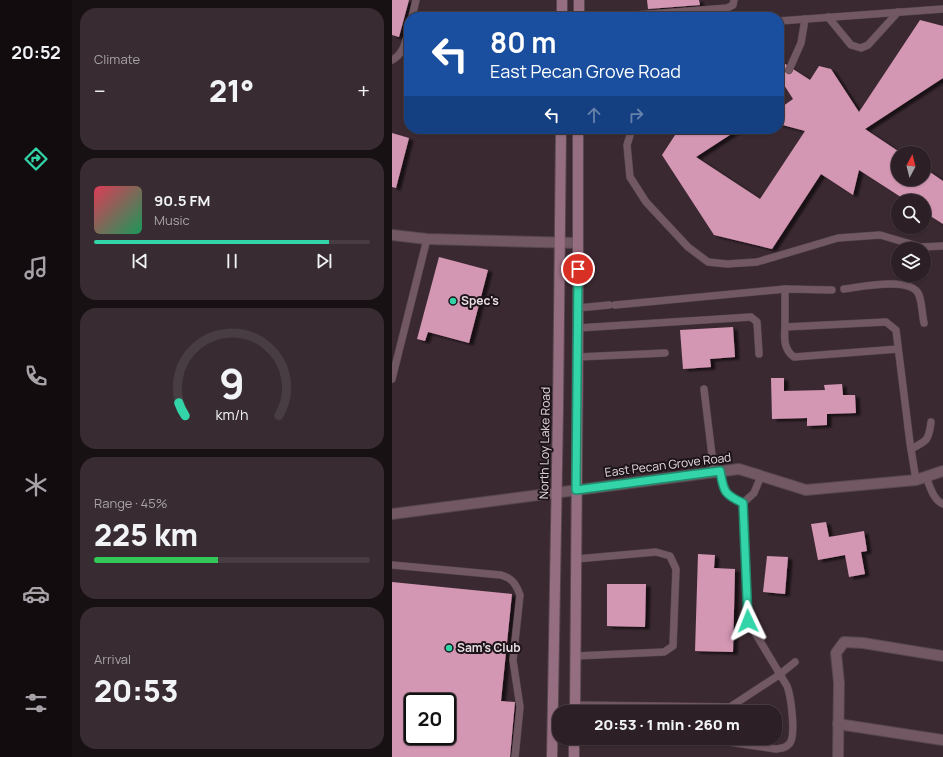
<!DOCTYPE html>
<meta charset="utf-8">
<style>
:root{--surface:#2c1f25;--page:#382c32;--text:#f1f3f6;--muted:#a6a2a7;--line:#483d42;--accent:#32d4a8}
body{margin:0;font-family:Manrope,sans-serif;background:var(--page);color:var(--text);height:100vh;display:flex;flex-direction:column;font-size:15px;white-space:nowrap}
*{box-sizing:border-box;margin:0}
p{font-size:13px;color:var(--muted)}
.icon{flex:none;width:22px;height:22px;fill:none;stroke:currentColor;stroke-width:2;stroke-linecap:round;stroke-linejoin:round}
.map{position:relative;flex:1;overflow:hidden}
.panel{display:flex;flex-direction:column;gap:8px;padding:8px;background:#181114;width:320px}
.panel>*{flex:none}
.guide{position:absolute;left:12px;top:12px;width:380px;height:122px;border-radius:16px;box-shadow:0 1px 3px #0004,0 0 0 1px var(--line);background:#1a4fa0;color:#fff;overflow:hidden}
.needle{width:26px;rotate:7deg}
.buttons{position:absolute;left:499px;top:146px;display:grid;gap:8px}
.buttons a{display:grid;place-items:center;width:40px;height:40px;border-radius:50%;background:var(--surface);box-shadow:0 1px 3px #0004,0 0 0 1px var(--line);font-size:20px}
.speed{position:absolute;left:12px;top:693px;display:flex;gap:8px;font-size:20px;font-weight:700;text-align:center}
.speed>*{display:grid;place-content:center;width:52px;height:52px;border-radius:50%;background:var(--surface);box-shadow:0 1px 3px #0004,0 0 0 1px var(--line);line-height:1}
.speed .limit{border:2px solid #111;border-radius:6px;background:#fff;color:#111}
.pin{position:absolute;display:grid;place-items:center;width:34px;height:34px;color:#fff;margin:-17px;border:2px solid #fff;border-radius:50%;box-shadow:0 1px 4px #0007}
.me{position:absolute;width:44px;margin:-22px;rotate:358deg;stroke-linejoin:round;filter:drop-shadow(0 0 3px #0008)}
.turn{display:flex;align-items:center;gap:14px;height:84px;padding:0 20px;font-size:18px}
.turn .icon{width:52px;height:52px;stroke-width:2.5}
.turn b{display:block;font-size:28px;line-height:34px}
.lanes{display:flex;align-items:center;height:38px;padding:0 20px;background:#0003;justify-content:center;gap:20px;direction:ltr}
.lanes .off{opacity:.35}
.big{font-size:30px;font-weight:800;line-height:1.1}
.panel .tile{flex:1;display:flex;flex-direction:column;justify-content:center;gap:6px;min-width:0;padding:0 14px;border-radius:16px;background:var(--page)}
.panel .dial{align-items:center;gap:0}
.dial svg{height:104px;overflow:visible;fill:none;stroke:var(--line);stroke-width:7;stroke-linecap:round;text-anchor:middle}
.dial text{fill:var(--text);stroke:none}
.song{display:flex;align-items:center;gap:12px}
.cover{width:48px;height:48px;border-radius:6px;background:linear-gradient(135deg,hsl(350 70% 55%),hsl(150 70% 35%))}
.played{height:4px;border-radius:2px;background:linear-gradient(90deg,var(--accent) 85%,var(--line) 85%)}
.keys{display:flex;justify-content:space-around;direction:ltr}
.heat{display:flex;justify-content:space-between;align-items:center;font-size:22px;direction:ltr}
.charge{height:6px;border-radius:3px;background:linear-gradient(90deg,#34c759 45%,var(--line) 0)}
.trip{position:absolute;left:160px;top:705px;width:230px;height:40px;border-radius:16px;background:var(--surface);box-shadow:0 1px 3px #0004,0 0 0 1px var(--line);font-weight:800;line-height:40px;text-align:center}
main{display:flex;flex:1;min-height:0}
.tabs{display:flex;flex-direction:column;width:72px;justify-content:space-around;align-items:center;background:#120c0f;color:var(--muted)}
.tabs .icon{width:28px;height:28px}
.tabs .current{color:var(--accent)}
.tabs b{font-size:18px;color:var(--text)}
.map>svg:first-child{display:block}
</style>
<main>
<nav class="tabs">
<b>20:52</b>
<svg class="icon current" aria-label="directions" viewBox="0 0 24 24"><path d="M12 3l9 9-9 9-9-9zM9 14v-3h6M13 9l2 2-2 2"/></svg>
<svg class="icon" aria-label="music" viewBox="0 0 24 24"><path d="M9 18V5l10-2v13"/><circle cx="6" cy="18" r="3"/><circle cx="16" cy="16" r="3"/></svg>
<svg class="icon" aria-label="phone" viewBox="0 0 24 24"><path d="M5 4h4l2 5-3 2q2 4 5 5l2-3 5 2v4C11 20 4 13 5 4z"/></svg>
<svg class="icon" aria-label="climate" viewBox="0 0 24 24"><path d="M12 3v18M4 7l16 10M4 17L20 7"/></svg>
<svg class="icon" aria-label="car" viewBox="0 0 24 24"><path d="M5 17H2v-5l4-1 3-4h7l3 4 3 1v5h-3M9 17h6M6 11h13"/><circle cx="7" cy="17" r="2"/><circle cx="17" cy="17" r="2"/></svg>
<svg class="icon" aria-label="filters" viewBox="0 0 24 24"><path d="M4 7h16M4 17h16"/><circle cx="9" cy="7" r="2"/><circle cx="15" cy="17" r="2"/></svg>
</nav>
<section class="panel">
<div class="tile"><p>Climate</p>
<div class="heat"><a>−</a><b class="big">21°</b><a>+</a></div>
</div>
<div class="tile">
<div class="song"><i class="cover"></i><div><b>90.5 FM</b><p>Music</p></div></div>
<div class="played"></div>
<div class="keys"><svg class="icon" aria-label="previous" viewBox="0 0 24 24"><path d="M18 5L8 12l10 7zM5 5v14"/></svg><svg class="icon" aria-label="pause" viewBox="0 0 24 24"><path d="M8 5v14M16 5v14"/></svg><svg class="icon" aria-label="next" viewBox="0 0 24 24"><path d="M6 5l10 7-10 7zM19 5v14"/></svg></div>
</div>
<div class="tile dial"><svg viewBox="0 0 100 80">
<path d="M14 69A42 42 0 1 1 86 69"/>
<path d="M14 69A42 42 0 0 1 9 59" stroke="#32d4a8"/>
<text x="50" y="56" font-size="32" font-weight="700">9</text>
<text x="50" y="72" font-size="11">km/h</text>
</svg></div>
<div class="tile"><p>Range · 45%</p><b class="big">225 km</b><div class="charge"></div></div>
<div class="tile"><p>Arrival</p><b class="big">20:53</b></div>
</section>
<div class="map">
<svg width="551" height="757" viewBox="0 0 551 757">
<defs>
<filter id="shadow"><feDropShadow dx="4.5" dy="2.5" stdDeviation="1" flood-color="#0009"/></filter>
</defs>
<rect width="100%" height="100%" fill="#3b2931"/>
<g fill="#d396b3" fill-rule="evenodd" filter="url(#shadow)">
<polygon points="0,0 17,0 7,37 0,35"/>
<polygon points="255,0 307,0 308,5 256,9"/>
<polygon points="528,20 551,26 551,78 473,129 509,153 506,153 506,179 532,179 532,168 551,181 551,224 532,212 532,201 515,201 467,170 461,195 429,174 380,249 322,235 270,155 287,129 347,129 304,157 368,199 413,131 387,124 387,109 401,99 387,77 387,60 418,80 427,66 439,69 467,112"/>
<polygon points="0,133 17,138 4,188 0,187"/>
<polygon points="47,257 96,270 77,343 36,332 33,341 25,339"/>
<polygon points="341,327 343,357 318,359 319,367 291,369 288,330"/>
<polygon points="379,378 392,378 392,391 433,390 432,385 450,384 451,395 463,395 464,413 435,414 435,425 415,426 415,418 380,419"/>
<polygon points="434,522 437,537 472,531 475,551 469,552 473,574 457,577 453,555 426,560 419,524"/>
<polygon points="306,554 323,555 322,568 343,569 341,652 303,651"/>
<polygon points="375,556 396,557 393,594 371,592"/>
<path d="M0,582L120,594L109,701L123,702L118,757H0ZM21,702H55V736H21Z"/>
<polygon points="215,584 254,584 253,627 215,626"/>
</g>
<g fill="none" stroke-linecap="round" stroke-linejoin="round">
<defs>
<g id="service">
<polyline points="20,17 24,0"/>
<polyline points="219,17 335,8 341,5 342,0"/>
<polyline points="436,17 459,45 469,48 476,45 506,12"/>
<polyline points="387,21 551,9"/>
<path d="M0,60C12,54 14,40 17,29"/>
<polyline points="397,70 409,43 413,19"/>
<polyline points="240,129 235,145 238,177 254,202 296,247 316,262 335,264 365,262 446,238 488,235 529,247 551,246"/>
<polyline points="393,289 393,327 494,322 504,330 518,443 524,480"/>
<path d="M452,289C468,287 520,276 527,295C530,303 530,314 532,323"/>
<polyline points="223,305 393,289 440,290"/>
<polyline points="186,308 217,305"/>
<path d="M393,327C392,339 392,350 402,357L506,349"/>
<polyline points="186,328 359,317 365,322 367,354"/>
<polyline points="186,357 273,353"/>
<polyline points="0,379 35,239"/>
<polyline points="312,389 322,472"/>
<path d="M519,449C535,441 537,440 539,422"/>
<path d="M328,471C332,491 331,495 351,503"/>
<path d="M534,477C538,486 541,500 551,504"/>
<path d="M0,565L109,575C120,578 124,584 128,595L121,660L128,707L123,757"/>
<polyline points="183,656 272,652 281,646 284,569 278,556 264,552 184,559"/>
<polyline points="183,705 338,707 387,675 403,662"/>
<path d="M310,738L384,749C390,748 394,748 398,743C404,734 399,696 395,686L356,621L351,503L362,493L369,476"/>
</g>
<g id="minor">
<polyline points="0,235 35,239 186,243"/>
<polyline points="0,514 347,469 414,490 524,480 551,471"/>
<polyline points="446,724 551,740"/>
<polyline points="446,757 447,683 444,653 452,642 471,643 551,656"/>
</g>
<g id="secondary">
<polyline points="170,17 170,0"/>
<polyline points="187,17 187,0"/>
<polyline points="183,712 186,328 186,129"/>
<polyline points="160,757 166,410 169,129"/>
<polyline points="182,757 182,738"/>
</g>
</defs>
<use href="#service" stroke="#57464d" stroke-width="8"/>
<use href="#minor" stroke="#57464d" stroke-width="12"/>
<use href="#secondary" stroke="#57464d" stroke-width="12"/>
<use href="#service" stroke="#715863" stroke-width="7"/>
<use href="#minor" stroke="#715863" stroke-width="10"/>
<use href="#secondary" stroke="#966e81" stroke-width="10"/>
</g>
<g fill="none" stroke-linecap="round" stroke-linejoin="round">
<defs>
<path id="route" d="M186,269L184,490L328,471C332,491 331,494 351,503L356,621"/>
</defs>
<use href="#route" stroke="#208a6d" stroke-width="10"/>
<use href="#route" stroke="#32d4a8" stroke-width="7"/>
</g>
<g fill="#32d4a8" stroke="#1c1418" stroke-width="1.5">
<circle cx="61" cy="301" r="4"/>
<circle cx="57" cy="648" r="4"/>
</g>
<g text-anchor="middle" stroke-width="4" stroke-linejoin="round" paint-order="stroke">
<g font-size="12" font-weight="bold" fill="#e9dde2" stroke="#1c1418" text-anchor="start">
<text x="69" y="305">Spec's</text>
<text x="65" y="652">Sam's Club</text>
</g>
<g font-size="12" fill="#e9dde2" stroke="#1c1418">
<text transform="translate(153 443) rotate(-89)" y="4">North Loy Lake Road</text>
<text transform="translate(276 465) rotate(-7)" y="4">East Pecan Grove Road</text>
</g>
</g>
</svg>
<div class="buttons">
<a><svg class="needle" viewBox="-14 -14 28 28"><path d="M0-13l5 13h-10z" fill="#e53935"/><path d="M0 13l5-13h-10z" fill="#a6a2a7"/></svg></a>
<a><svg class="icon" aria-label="search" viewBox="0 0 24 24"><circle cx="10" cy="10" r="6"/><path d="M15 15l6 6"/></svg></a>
<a><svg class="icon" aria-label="layers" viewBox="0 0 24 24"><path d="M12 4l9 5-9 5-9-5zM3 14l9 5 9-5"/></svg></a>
</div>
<div class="speed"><div class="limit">20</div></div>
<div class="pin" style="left:186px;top:269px;background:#d93025"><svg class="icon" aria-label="arrive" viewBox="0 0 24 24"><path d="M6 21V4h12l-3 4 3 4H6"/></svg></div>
<svg class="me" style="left:356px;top:621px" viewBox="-20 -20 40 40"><path d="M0-17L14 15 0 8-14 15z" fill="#32d4a8" stroke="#fff" stroke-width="4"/></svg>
<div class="trip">20:53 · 1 min · 260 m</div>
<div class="guide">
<div class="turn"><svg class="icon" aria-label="left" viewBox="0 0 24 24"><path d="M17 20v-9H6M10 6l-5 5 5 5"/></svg><div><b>80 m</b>East Pecan Grove Road</div></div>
<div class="lanes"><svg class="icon" aria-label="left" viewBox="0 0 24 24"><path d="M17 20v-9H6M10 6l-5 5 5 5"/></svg><svg class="icon off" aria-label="ahead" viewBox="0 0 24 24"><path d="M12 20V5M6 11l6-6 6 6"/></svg><svg class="icon off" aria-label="right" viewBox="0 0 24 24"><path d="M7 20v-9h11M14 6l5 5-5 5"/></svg></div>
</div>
</div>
</main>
